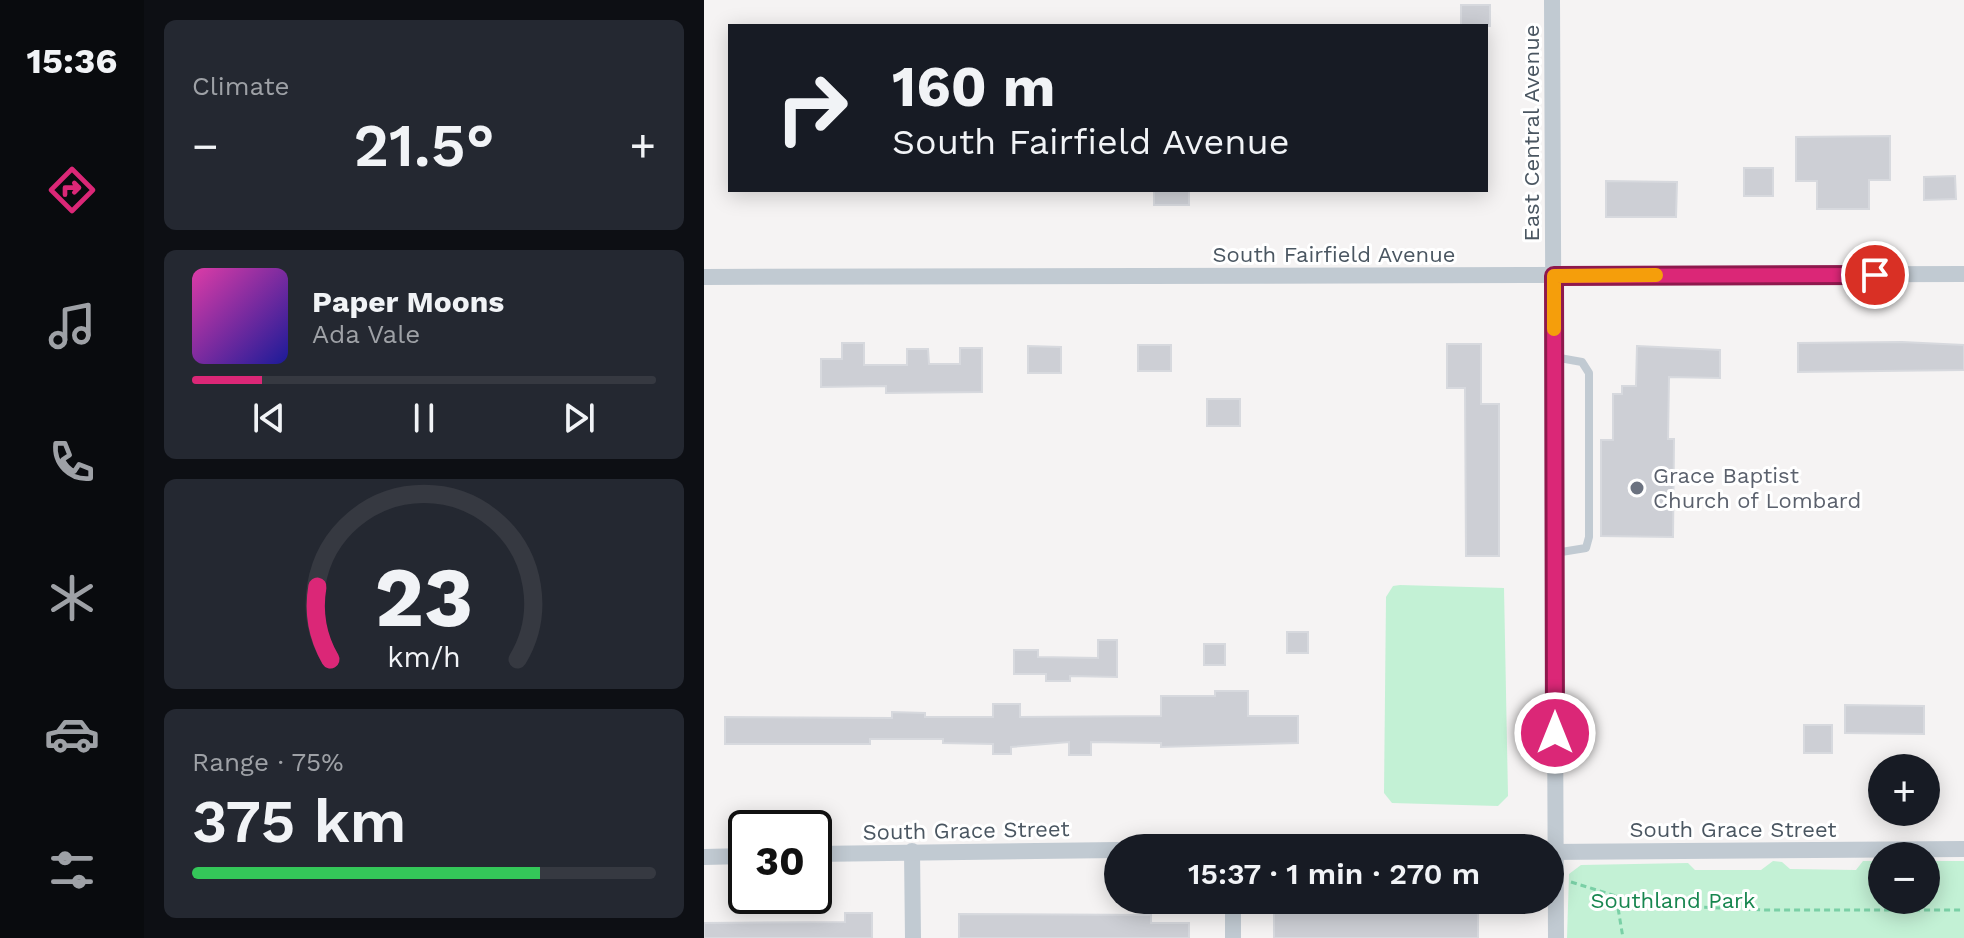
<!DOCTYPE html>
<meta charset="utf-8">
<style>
:root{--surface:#171b24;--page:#242831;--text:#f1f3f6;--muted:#9ea1a6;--line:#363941;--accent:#db2777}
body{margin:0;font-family:"Work Sans",sans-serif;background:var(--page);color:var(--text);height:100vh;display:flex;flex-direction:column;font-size:30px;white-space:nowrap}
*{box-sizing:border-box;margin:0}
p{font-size:26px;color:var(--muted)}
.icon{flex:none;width:44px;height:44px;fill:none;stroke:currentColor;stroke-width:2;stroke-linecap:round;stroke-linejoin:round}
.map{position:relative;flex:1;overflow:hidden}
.details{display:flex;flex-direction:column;gap:20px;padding:20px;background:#0d0f14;width:560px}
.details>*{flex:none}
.hud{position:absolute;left:24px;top:24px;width:760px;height:168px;border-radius:0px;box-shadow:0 4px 20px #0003;background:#171b24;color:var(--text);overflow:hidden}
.controls{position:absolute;left:1164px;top:754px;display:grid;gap:16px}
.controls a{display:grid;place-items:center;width:72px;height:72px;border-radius:50%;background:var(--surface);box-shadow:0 4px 20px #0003;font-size:40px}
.speed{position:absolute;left:24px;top:810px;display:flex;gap:16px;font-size:40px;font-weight:700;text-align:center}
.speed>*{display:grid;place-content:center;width:104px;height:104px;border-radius:50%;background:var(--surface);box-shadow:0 4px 20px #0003;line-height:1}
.speed .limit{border:4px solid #111;border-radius:12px;background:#fff;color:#111}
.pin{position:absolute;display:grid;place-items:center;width:68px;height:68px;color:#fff;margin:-34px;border:4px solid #fff;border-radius:50%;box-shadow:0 2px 8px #0007}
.me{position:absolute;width:88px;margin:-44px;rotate:0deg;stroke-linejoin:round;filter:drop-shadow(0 0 6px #0008)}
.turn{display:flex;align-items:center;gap:28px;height:168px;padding:0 32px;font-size:36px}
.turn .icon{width:104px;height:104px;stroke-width:2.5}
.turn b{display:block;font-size:56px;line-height:68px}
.big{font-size:60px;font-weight:600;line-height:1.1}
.details .widget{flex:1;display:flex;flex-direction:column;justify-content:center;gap:12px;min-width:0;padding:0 28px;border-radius:12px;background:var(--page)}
.details .dial{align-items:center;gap:0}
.dial svg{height:208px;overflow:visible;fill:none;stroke:var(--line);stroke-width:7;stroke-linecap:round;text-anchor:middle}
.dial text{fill:var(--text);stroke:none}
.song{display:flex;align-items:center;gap:24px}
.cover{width:96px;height:96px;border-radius:12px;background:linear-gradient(135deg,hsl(320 70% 55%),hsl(240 70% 35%))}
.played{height:8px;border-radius:4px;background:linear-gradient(90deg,var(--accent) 15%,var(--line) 15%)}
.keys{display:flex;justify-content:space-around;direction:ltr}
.heat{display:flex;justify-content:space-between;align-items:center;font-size:44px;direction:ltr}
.charge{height:12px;border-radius:6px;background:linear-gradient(90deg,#34c759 75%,var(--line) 0)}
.trip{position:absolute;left:400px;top:834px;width:460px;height:80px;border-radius:40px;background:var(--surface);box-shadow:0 4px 20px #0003;font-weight:600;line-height:80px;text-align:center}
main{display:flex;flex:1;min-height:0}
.tab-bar{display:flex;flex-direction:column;width:144px;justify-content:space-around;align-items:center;background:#090b0e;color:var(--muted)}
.tab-bar .icon{width:56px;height:56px}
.tab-bar .selected{color:var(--accent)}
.tab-bar b{font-size:36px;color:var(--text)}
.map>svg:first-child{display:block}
</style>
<main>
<nav class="tab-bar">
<b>15:36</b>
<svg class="icon selected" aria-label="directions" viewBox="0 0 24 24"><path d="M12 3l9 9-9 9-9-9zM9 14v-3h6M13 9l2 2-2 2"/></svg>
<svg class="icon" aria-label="music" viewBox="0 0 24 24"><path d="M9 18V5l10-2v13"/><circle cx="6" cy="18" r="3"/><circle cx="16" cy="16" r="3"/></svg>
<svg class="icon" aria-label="phone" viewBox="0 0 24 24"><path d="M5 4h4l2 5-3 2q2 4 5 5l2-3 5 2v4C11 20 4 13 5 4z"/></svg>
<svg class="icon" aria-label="climate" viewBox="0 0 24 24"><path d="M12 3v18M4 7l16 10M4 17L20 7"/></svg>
<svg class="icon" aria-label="car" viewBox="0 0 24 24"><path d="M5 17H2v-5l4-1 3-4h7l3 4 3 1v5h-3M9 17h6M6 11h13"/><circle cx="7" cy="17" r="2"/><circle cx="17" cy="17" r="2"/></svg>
<svg class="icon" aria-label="filters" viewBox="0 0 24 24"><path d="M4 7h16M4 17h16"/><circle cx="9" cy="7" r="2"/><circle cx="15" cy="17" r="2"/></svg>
</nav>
<section class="details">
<div class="widget"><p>Climate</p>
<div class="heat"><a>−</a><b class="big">21.5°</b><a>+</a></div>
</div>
<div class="widget">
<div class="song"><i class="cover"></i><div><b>Paper Moons</b><p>Ada Vale</p></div></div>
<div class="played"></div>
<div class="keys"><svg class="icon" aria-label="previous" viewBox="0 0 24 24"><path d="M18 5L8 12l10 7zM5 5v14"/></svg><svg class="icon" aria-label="pause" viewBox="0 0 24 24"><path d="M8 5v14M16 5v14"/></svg><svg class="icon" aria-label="next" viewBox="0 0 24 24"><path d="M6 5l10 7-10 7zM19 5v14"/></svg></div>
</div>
<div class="widget dial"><svg viewBox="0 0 100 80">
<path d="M14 69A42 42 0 1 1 86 69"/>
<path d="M14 69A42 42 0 0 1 9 41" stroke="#db2777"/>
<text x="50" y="56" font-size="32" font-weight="700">23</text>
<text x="50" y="72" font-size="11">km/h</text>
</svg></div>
<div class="widget"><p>Range · 75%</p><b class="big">375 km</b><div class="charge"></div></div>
</section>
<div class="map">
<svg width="1260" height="938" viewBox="0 0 1260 938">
<rect width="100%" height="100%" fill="#f5f3f3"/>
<g fill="#c3f1d5">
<polygon points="696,585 800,588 804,796 794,806 688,803 680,793 682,597 689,586"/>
<polygon points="1069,861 1078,862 1086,869 1152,870 1159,861 1178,861 1178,900 1222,900 1222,861 1260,861 1260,938 863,938 865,874 877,865 984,863 991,870 1057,870"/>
</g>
<g fill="#cdcfd5" stroke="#d7d9de" stroke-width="2">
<rect x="757" y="5" width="29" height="21"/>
<polygon points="1186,136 1186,180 1165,180 1165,209 1113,209 1113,181 1092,181 1092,137"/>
<rect x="1040" y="168" width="29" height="28"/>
<polygon points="1251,176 1252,199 1220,200 1220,177"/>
<polygon points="902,181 973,182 972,217 902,217"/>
<rect x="450" y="190" width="35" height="15"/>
<polygon points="1198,342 1260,345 1260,370 1094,372 1094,343"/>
<polygon points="138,343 160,343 160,365 203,365 203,349 224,349 225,364 256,364 256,348 278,348 278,392 182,393 182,386 117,387 117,359 138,359"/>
<polygon points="743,344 777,344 777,404 795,404 795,556 762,556 761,388 743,388"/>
<rect x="434" y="345" width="33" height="26"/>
<polygon points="324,346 357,347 357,373 324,373"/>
<polygon points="933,346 1016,350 1016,378 965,377 964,439 970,439 969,537 897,536 897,440 909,440 909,394 918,394 918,386 932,386"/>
<rect x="503" y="399" width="33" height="27"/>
<rect x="583" y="632" width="21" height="21"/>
<polygon points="394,640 413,640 413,677 366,676 366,681 342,681 342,674 310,674 310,650 334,650 334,657 394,658"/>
<rect x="500" y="644" width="21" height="21"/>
<polygon points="511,691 544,691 544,716 594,716 594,743 457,747 457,743 387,742 387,755 365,755 365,742 307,747 307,754 289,754 289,744 239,743 239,739 166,739 166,744 21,744 21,717 188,718 188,712 221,713 221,717 289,717 289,704 316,704 316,717 457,716 457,696 511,696"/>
<polygon points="1141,705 1220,706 1220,734 1141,733"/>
<rect x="1100" y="725" width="28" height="28"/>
<rect x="570" y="912" width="204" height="26"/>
<polygon points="141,913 168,913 168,938 0,938 0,923 141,922"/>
<polygon points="255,914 447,915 447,923 485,923 485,938 255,938"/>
</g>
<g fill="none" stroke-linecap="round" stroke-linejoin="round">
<g stroke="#7ad0a6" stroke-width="3" stroke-dasharray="6 4" stroke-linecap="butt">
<polyline points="867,882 912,896 919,938"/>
<polyline points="912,896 929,904 1059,910 1260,910"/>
</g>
<polyline stroke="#c1cad2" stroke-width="8" points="850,357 878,362 885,373 885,537 882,548 851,553"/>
<g stroke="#c1cad2" stroke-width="16">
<polyline points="848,0 852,938"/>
<polyline points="0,277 1260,274"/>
<polyline points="208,851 209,938"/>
<polyline points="846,852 1260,849"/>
<polyline points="110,854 414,850"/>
<polyline points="0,857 42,856"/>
<polyline points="529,900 529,938"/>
</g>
</g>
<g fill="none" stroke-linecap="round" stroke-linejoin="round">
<defs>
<polyline id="route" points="851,733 850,276 1171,275"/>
</defs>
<use href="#route" stroke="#8e194d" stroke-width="20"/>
<use href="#route" stroke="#db2777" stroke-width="14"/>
<polyline stroke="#f59e0b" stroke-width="14" points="850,329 850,276 952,275"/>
</g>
<circle fill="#6b7280" stroke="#fff" stroke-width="3" cx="933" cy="488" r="8"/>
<g text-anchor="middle" stroke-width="6" stroke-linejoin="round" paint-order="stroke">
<g font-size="22" fill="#4a5661" stroke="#fff">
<text transform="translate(827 133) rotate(-90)" y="8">East Central Avenue</text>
<text x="630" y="262">South Fairfield Avenue</text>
<text x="1029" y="837">South Grace Street</text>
<text transform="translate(262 830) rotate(-1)" y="8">South Grace Street</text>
</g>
<g font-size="22" fill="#5b616d" stroke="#fff" text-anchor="start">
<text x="949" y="483">Grace Baptist<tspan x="949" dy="25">Church of Lombard</tspan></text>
</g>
<g font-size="22" fill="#17864f" stroke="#fff">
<text x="969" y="908">Southland Park</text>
</g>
</g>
</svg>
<div class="controls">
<a>+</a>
<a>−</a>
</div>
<div class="speed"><div class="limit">30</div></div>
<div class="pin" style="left:1171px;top:275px;background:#d93025"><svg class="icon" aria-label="arrive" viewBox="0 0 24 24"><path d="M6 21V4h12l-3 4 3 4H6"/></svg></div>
<svg class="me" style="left:851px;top:733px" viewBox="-20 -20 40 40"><circle r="17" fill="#db2777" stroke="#fff" stroke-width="3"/><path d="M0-11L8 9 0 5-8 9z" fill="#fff"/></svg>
<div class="trip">15:37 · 1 min · 270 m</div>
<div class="hud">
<div class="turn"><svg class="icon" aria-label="right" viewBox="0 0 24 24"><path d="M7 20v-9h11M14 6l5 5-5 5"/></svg><div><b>160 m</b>South Fairfield Avenue</div></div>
</div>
</div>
</main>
